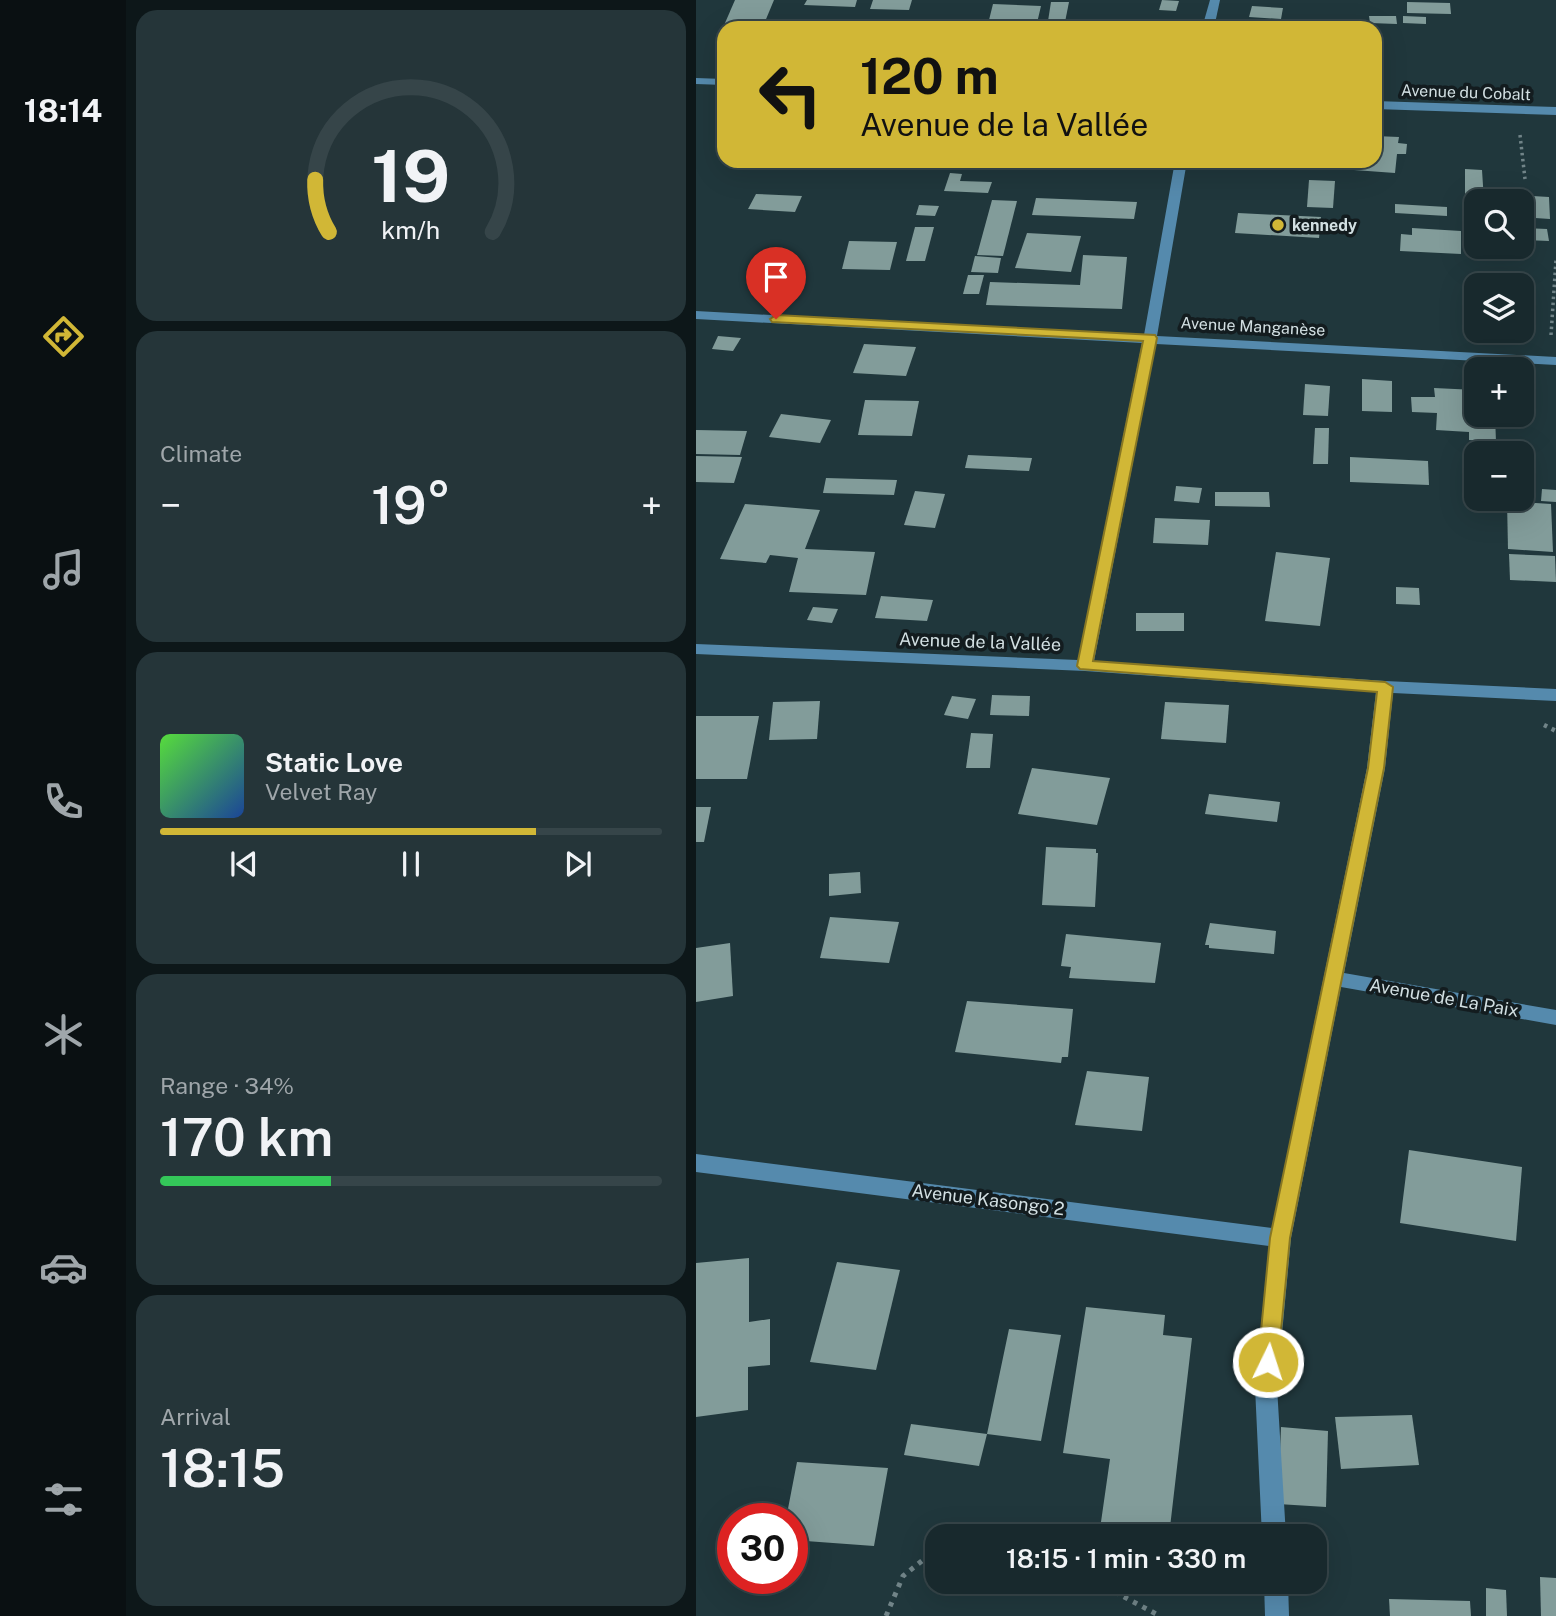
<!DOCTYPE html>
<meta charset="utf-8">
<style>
:root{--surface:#18292d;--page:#253539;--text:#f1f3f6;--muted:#9fa6aa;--line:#364549;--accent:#d1b736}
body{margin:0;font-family:"Public Sans",sans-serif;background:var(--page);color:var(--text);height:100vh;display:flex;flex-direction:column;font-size:26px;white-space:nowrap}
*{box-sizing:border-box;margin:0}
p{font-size:23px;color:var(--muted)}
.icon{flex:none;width:38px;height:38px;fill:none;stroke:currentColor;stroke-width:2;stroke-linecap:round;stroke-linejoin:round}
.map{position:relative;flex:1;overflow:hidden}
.side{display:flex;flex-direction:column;gap:10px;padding:10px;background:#0d1719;width:570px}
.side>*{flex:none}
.guide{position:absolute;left:21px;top:21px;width:665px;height:147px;border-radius:21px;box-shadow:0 7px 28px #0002,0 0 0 2px var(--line);background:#d1b736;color:#111;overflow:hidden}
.tools{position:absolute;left:768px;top:189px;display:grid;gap:14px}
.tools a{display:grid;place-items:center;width:70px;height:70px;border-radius:14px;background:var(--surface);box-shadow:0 7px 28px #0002,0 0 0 2px var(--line);font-size:35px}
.speed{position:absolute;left:21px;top:1503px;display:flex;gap:14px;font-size:35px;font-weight:700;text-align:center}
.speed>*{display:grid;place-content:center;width:91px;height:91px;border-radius:50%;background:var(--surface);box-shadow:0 7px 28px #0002,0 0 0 2px var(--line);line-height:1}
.speed .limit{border:10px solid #d22;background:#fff;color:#111}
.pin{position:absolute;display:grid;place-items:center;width:60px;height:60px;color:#fff;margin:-72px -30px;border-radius:50% 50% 50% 0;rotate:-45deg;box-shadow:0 0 7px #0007}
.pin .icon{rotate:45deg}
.me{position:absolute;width:77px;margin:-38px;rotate:4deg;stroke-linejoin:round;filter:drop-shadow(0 0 5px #0008)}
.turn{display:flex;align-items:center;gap:24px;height:147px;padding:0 28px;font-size:32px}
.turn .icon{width:91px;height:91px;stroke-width:2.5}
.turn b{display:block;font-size:49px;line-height:60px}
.big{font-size:52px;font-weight:600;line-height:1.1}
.side .tile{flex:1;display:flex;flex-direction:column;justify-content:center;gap:10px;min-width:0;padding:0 24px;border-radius:21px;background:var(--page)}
.side .dial{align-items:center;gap:0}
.dial svg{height:182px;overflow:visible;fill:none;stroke:var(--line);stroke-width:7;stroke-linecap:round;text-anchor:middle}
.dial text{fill:var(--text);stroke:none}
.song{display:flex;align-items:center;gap:21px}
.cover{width:84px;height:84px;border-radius:10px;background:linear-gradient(135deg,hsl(110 70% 55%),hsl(220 70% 35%))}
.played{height:7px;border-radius:4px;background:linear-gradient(90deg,var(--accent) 75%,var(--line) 75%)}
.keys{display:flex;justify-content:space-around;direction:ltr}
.heat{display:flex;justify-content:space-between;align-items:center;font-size:38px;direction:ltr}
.charge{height:10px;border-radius:5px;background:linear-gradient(90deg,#34c759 34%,var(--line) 0)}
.trip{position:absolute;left:229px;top:1524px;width:402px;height:70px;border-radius:21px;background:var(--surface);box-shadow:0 7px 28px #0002,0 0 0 2px var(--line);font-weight:600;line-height:70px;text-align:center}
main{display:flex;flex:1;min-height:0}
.dock{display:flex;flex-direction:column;width:126px;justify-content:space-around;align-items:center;background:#0a1012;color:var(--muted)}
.dock .icon{width:49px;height:49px}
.dock .current{color:var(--accent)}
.dock b{font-size:32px;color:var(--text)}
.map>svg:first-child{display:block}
</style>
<main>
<nav class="dock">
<b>18:14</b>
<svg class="icon current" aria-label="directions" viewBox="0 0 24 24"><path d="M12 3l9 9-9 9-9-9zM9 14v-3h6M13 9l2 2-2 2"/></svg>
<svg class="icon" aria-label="music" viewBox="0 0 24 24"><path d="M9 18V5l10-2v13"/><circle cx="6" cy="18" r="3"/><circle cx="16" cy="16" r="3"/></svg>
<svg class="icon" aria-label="phone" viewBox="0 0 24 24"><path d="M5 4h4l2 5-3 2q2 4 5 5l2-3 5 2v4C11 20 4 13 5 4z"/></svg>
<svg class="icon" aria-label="climate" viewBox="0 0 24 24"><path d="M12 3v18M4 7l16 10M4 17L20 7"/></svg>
<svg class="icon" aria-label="car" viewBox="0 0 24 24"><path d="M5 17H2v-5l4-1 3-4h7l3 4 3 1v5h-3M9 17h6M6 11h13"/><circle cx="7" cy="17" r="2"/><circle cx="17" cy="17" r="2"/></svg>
<svg class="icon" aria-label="filters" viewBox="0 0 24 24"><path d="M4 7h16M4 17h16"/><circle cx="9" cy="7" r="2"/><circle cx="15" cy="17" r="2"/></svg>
</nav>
<section class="side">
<div class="tile dial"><svg viewBox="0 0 100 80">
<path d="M14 69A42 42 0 1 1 86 69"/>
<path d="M14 69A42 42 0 0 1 8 46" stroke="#d1b736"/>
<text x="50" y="56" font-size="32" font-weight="700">19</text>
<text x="50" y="72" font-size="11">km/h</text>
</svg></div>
<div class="tile"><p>Climate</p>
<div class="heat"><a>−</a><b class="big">19°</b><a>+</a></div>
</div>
<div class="tile">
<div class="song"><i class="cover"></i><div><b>Static Love</b><p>Velvet Ray</p></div></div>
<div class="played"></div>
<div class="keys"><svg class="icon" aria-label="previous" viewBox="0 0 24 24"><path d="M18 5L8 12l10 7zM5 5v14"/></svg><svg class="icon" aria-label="pause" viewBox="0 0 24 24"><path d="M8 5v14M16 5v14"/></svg><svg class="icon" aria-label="next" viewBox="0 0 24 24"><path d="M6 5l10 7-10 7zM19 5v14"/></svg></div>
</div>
<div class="tile"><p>Range · 34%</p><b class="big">170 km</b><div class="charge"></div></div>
<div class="tile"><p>Arrival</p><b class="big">18:15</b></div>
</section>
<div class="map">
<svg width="860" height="1616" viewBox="0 0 860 1616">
<rect width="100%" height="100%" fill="#20373c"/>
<g fill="#829c9a">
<polygon points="39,0 78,0 68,24 29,23"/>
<polygon points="111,0 161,0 159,7 108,5"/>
<polygon points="177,0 216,0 213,10 174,9"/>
<polygon points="466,0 483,1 480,11 463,10"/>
<polygon points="355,2 373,2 369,22 352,21"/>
<polygon points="711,2 754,3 755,14 711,13"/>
<polygon points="297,4 345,6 341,23 323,23 322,28 291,28"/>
<polygon points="556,6 587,8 585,19 553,17"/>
<polygon points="673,16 700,16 701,24 674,23"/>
<polygon points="707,16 730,17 730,24 707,23"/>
<polygon points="123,21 157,22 154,28 119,28"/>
<polygon points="386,23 446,26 446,28 384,28"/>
<polygon points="679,136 703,137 702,143 711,144 710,154 701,154 699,173 658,170 660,161 679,161"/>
<polygon points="769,169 786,170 788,201 780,201 780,217 769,216"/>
<polygon points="254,173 266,174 264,181 296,182 292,193 248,191"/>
<polygon points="613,180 639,181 637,208 611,207"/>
<polygon points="60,194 106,196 99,212 52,209"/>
<polygon points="800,194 853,197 854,219 826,217 826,201 800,201"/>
<polygon points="340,198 441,202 438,219 336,215"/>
<polygon points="296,200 321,201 307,256 281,255"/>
<polygon points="699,204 751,207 751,216 699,213"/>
<polygon points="223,205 243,206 239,216 220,215"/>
<polygon points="542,213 625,217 623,238 539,233"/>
<polygon points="219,227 238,227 229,261 210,261"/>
<polygon points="716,228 765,231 765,254 704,251 705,234 716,235"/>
<polygon points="827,228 851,229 853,241 829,240"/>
<polygon points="331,233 385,236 375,272 319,268"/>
<polygon points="153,241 201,242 194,270 146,269"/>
<polygon points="387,255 431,257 426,309 290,305 294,282 384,285"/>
<polygon points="279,256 305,258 302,273 275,272"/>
<polygon points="272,275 288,275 283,294 267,294"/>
<polygon points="22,336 45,338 37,351 16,349"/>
<polygon points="168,344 220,347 210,376 157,373"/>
<polygon points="666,379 696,381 696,412 666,411"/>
<polygon points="609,384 634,386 632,416 607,415"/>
<polygon points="738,388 780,390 780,415 799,415 800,442 773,440 773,432 740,430 741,413 716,412 715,397 739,397"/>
<polygon points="169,400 223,401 216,436 162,435"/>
<polygon points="85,414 135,420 124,443 73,437"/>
<polygon points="619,428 633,428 632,464 617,464"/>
<polygon points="0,430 51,431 44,455 0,454"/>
<polygon points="272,455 336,458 333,471 269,468"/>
<polygon points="0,456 46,457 38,483 0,482"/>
<polygon points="654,457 732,461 733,485 654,482"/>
<polygon points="130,478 201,480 198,495 127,493"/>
<polygon points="480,486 506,488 503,503 478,501"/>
<polygon points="846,489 860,490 860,502 845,501"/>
<polygon points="219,491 249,494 239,528 208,525"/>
<polygon points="519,492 573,492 574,507 519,506"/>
<polygon points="811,501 855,504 857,552 812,549"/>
<polygon points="49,504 124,510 109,549 179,552 170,595 93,592 102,558 74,555 70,563 24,559"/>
<polygon points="459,518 514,520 512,545 457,543"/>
<polygon points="580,552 634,558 624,626 569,621"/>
<polygon points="813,554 859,556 860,582 814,580"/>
<polygon points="700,587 723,588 724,605 700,604"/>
<polygon points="185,596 237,600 231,621 179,618"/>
<polygon points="117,607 142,609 136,623 111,620"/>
<rect x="440" y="613" width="48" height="18"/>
<polygon points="296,695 334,696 333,716 294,715"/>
<polygon points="256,696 280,699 272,719 248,715"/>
<polygon points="124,701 121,739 73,740 77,702"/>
<polygon points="469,702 533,705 530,743 465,739"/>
<polygon points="0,716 63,716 51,779 0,779"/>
<polygon points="275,733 297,734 294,768 270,768"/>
<polygon points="336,768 414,778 401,825 322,814"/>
<polygon points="513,794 584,802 581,822 509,814"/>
<polygon points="0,807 15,807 8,842 0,842"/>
<polygon points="350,847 400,849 400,853 402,853 399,907 346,905"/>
<polygon points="164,872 165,893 133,896 133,874"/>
<polygon points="134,917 203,922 193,963 124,958"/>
<polygon points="514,923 580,931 578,954 513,948 513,945 509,945"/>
<polygon points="370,934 465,943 459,983 373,978 375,967 365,966"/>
<polygon points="34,943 37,996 0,1002 0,948"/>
<polygon points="271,1001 377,1009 372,1057 366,1057 365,1063 259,1052"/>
<polygon points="391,1071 453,1077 446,1131 379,1125"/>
<polygon points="713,1150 826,1167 820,1241 704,1223"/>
<polygon points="53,1258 53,1322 74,1319 74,1365 52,1367 52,1410 0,1417 0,1263"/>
<polygon points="141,1262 204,1270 180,1370 114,1362"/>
<polygon points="390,1307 469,1315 467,1335 496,1338 473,1536 403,1536 414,1459 367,1453"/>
<polygon points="313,1329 365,1335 345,1441 291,1434 283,1466 208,1455 215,1424 291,1434"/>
<polygon points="716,1415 723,1465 645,1469 639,1417"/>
<polygon points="585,1427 632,1431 630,1507 582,1504"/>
<polygon points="101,1462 192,1468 178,1546 96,1540 96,1519 90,1519"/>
<polygon points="844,1577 860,1578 860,1616 845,1616"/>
<polygon points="790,1588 810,1590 811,1616 790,1616"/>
<polygon points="693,1599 774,1601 775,1616 694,1616"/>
</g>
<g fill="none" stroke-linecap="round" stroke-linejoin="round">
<g stroke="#718488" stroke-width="3.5" stroke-dasharray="2.5 3.5" stroke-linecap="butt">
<polyline points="824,135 829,179"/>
<polyline points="855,335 860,260"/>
</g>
<polyline stroke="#718488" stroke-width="4.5" stroke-dasharray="3.5 5" stroke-linecap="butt" points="848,725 860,731"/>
<g stroke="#718488" stroke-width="5" stroke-dasharray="4.5 6" stroke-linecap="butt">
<polyline points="400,1582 464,1616"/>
<polyline points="190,1616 207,1576 242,1548"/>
</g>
<g fill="#558aad" fill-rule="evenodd">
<polygon points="514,0 524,0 518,28 506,28"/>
<polygon points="0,78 28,79 28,85 0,84"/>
<polygon points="679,101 860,107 860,115 679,109"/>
<polygon points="479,161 491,161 461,336 860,357 860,365 460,344 398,661 689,681 860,689 860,701 697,693 689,768 648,973 860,1010 860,1025 645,987 595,1238 581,1387 590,1536 566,1536 559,1387 573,1246 0,1172 0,1154 576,1228 671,768 680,692 389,671 0,654 0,644 382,660 446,343 0,319 0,311 448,335"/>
<polygon points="568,1582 592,1582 593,1616 569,1616"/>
</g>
</g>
<polygon fill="#d1b736" stroke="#887723" stroke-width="2" points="80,315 459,335 461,338 397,661 689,682 697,687 688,768 594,1238 582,1362 579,1369 572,1371 565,1369 562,1362 574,1238 672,768 681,692 384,669 381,666 447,341 76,322 74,319"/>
<circle fill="#d1b736" stroke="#131c1f" stroke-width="2.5" cx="582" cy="225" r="7"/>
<g text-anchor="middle" stroke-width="7" stroke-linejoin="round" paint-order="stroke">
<g font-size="16" fill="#d2dfe2" stroke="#131c1f">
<text transform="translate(770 92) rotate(2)" y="6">Avenue du Cobalt</text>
<text transform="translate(557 326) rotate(3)" y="6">Avenue Manganèse</text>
</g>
<g font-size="16" font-weight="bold" fill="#d2dfe2" stroke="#131c1f" text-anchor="start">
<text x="596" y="231">kennedy</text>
</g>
<g font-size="18" fill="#d2dfe2" stroke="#131c1f">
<text transform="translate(284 642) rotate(2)" y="6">Avenue de la Vallée</text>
<text transform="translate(748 998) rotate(10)" y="6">Avenue de La Paix</text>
<text transform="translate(292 1200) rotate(7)" y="6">Avenue Kasongo 2</text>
</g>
</g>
</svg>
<div class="tools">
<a><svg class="icon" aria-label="search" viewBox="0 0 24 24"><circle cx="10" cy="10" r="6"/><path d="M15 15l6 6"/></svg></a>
<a><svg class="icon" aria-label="layers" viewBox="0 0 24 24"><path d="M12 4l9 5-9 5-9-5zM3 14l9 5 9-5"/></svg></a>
<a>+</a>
<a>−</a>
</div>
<div class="speed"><div class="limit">30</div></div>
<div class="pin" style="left:80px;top:319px;background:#d93025"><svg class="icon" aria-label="arrive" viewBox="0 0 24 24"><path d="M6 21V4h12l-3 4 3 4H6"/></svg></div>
<svg class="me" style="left:572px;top:1362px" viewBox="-20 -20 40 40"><circle r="17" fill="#d1b736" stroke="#fff" stroke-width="3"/><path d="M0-11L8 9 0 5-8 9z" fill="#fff"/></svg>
<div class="trip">18:15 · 1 min · 330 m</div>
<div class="guide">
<div class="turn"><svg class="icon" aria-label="left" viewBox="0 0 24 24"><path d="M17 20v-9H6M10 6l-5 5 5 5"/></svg><div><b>120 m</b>Avenue de la Vallée</div></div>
</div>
</div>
</main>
